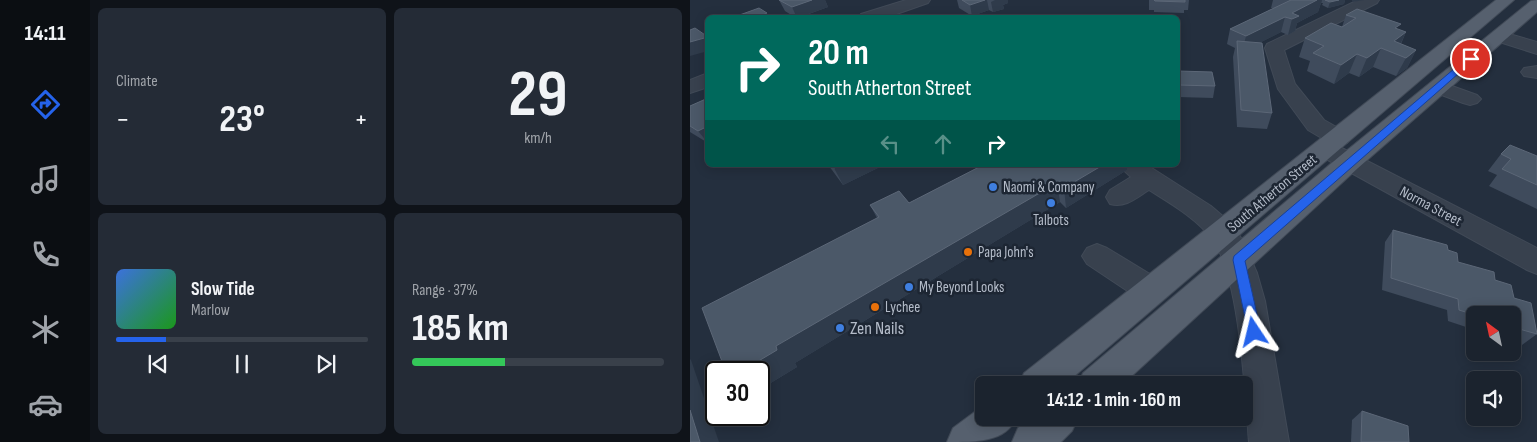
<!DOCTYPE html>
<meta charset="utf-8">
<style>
:root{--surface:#1b232e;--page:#242b36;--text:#f1f3f6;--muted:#a0a4aa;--line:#39404a;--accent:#2563eb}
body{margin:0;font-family:"Sofia Sans Condensed",sans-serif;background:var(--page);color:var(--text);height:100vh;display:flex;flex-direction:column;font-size:19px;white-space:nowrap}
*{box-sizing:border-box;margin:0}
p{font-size:16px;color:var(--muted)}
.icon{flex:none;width:28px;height:28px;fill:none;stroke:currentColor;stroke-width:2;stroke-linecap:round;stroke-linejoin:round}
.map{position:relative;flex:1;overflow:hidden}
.sheet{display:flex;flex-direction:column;gap:8px;padding:8px;background:#0f1319;width:600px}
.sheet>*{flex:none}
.hud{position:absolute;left:15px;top:15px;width:475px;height:152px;border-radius:8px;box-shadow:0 2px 12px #0003,0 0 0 1px var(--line);background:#00695c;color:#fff;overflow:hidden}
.needle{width:32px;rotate:327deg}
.fabs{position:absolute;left:776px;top:306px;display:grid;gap:10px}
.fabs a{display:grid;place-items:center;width:55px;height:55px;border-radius:8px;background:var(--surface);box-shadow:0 2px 12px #0003,0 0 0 1px var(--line);font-size:25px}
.speed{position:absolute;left:15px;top:361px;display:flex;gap:10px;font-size:25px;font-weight:700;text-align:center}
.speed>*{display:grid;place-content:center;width:65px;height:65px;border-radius:50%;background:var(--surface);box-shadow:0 2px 12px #0003,0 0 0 1px var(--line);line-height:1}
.speed .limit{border:2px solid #111;border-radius:8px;background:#fff;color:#111}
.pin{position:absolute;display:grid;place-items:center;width:42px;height:42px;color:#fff;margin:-21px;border:2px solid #fff;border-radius:50%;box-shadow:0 1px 5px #0007}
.me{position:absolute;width:55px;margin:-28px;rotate:350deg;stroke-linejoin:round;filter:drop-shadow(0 0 4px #0008)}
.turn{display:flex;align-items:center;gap:18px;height:105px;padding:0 20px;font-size:22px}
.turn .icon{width:65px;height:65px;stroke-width:2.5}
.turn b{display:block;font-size:35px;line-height:42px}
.lanes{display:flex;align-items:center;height:48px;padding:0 20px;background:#0003;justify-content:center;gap:25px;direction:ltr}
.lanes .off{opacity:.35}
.big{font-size:38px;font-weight:700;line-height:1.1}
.sheet .tile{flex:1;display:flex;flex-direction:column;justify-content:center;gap:8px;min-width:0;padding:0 18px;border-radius:8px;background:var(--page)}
.sheet .dial{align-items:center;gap:0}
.dial b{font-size:65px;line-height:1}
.song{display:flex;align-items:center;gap:15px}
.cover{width:60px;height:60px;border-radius:8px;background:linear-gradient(135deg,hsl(220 70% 55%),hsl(120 70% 35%))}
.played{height:5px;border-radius:2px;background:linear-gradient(90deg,var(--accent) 20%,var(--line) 20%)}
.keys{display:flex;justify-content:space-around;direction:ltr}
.heat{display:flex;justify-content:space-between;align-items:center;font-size:28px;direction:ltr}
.charge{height:8px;border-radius:4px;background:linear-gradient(90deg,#34c759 37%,var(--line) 0)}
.sheet .tiles{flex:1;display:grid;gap:8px;grid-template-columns:repeat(2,1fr)}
.trip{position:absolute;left:285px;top:376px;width:278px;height:50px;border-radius:8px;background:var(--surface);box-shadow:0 2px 12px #0003,0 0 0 1px var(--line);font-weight:700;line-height:50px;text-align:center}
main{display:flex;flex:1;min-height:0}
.tabs{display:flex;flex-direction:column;width:90px;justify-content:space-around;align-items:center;background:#0b0e12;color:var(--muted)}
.tabs .icon{width:35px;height:35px}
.tabs .current{color:var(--accent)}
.tabs b{font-size:22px;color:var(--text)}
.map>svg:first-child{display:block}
</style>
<main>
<nav class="tabs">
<b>14:11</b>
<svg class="icon current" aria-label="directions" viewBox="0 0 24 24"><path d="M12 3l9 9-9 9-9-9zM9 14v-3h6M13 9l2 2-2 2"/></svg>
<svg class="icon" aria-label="music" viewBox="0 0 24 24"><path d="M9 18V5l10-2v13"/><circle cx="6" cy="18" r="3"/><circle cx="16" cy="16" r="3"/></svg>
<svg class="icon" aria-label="phone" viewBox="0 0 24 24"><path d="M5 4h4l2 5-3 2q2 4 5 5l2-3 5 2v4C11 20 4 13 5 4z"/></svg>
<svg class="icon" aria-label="climate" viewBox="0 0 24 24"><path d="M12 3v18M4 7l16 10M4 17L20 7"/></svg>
<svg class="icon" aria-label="car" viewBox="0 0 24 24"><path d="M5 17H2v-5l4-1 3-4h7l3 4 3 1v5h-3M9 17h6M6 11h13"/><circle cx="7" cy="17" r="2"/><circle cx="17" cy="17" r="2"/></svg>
</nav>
<section class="sheet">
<div class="tiles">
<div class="tile"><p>Climate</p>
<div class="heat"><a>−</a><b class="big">23°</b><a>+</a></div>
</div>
<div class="tile dial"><b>29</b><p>km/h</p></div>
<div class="tile">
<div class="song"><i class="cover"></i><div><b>Slow Tide</b><p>Marlow</p></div></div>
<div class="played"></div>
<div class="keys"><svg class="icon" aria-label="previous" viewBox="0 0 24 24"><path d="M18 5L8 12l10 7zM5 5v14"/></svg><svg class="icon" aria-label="pause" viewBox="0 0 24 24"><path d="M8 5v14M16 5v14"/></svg><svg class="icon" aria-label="next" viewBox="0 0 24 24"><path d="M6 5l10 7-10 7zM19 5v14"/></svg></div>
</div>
<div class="tile"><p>Range · 37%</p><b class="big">185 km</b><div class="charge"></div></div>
</div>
</section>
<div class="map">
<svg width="847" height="442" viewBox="0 0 847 442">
<rect width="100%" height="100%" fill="#242f3e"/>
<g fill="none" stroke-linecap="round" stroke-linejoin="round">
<defs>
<g id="minor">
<polygon points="216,0 240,0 238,3 195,18 169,18 171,14"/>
<polygon points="668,0 689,0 687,3 594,50 605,84 634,120 657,133 661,138 657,143 644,144 847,248 847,274 837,270 627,154 623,149 627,144 640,143 618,130 588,89 575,48 577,44"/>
<polygon points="809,31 847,42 847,54 803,40 800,36 803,32"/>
<polygon points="847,66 847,78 834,76 831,72 834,68"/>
<polygon points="18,73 18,87 0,93 0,80"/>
<polygon points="748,81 787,95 791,99 787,103 780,105 773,103 741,91 738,87 741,83"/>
<path d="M428,165H457L521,206L542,224L553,241L567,273L575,301L599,442H559C555,394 550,276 522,239C506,218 481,204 459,190C446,198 436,208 420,204L416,197L420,190L441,177Z"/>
<polygon points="407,244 417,248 473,282 478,291 473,300 462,304 451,300 397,264 392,256 397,248"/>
</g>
<g id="major">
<polygon points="806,0 824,0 374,385 329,385 334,373"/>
<polygon points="847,0 847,12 668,168 432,385 388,385 393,373 650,156 841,1"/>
<path d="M294,405V418H326C316,442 286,442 257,442L263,428Z"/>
<polygon points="341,418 388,418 382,431 371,442 322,442 328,428"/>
</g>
</defs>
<use href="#minor" stroke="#414a57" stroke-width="2"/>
<use href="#major" stroke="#414a57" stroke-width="2"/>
<use href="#minor" fill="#38414e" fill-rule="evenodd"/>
<use href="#major" fill="#56606e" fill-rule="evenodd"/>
</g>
<g fill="#3f4b5c">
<polygon points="89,0 135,0 138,7 108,18 106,18 95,11"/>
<polygon points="267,0 318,0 318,3 313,5 314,9 303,12 299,10 282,16 269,8"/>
<polygon points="459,0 499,0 498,10 494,10 494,13 464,12 464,10 459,10"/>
<polygon points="583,0 632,0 628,12 607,23 605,31 598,35 591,32 569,43 582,113 577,129 547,127 543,57 545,48 537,44 540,29 584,8 581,8"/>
<polygon points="632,0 655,0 654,4 638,8 632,5 633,3 631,3"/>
<polygon points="656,15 716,32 711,44 726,50 717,68 706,76 683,67 669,77 659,73 644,84 617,71 620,61 609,57 615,38 652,27"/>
<polygon points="488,71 525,86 523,98 488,97"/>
<polygon points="18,98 18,143 0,132 0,106"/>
<polygon points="811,154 847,156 847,209 799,186 807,175 798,171"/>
<polygon points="138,165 194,165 153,185 142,170"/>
<polygon points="293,165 437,165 437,170 376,208 370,202 105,363 107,367 69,390 187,218 180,205 219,203"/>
<polygon points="703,230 758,250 768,262 805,280 824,298 847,334 832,345 822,342 822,315 785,315 785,330 758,321 757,310 692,290 695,242"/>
<polygon points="672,411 719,442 661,442 662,420"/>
</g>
<g fill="#2f3b4b">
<polygon points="122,0 135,0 138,7 107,18 102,7"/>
<polygon points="295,0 297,0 299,10 282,16 280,5"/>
<polygon points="305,0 318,0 318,3 313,5 314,9 303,12 301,2"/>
<polygon points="618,0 632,0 628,12 607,23 605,31 598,35 602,19 602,13"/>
<polygon points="649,0 655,0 654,4 638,8 640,2"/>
<polygon points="662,0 674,0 662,2"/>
<polygon points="77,13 79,18 66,18"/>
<polygon points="595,17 591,32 552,52 556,36"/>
<polygon points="716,32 707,51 704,41"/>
<polygon points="18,37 18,51 0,56 0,42"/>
<polygon points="691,48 683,67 669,77 677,58"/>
<polygon points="726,50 717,68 706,76 716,58"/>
<polygon points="667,54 659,73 644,84 651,65"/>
<polygon points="18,126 18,143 8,131"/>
<polygon points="150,165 194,165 153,185 144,168"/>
<polygon points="413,165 437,165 437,170 376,208 374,188"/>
<polygon points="367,183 370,202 105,363 107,367 69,390 69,372 50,372 86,346"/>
<polygon points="0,359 1,360 29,442 10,442 0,410"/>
</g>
<g fill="#4b5868" stroke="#5c6777">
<polygon points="89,0 122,0 102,7"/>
<polygon points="272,0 295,0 280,5"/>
<polygon points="464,0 495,0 495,2 465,1"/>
<polygon points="601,0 627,0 602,13 609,16 602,19 595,17 556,36 540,29"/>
<polygon points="635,0 649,0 640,2"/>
<polygon points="69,8 77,13 66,18 34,18 41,15 44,17"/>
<polygon points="667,9 711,24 705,28 716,32 704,41 726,50 716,58 691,48 677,58 667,54 651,65 623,53 634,46 615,38 641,23 652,27 666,18 656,15"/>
<polygon points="5,28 18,37 0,42 0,30"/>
<polygon points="547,41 572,43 582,113 551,110"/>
<polygon points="488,71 522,72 525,86 488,85"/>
<polygon points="18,98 18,126 8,131 0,126 0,106"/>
<polygon points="820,145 847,156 847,185 812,169 821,159 811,154"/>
<polygon points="141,165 150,165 144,168"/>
<polygon points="293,165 413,165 374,188 367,183 86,346 87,350 50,372 36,372 12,308 189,217 180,205 209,191 219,203"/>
<polygon points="703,230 757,245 758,250 767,253 768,262 804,272 805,280 821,285 824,298 841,303 847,334 822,327 822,315 785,315 769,310 768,299 701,278"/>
<polygon points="0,410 10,442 0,442"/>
<polygon points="672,411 718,426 719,442 671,442"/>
</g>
<polygon fill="#2563eb" stroke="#184099" points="778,57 785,59 555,261 571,332 569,337 564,338 559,337 543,260 544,256"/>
<g fill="#3f7fe0" stroke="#1d2633" stroke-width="2">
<circle cx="303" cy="187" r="5"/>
<circle cx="361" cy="203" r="5"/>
<circle cx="219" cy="287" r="5"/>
<circle cx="150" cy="328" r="5"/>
</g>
<g fill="#e8710a" stroke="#1d2633" stroke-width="2">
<circle cx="278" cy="252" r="5"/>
<circle cx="185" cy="307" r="5"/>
</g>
<g text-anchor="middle" stroke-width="5" stroke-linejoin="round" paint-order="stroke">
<g font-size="15" fill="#b4bcc9" stroke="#1d2633" text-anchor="start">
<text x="313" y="192">Naomi &amp; Company</text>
<text x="361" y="225" text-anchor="middle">Talbots</text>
<text x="288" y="257">Papa John's</text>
<text x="229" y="292">My Beyond Looks</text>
<text x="195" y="312">Lychee</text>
</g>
<g font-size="15" fill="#b4bcc9" stroke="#1d2633">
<text transform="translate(582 193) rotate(-40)" y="5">South Atherton Street</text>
<text transform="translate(741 206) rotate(28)" y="5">Norma Street</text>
</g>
<g font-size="18" fill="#b4bcc9" stroke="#1d2633" text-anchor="start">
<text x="160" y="334">Zen Nails</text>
</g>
</g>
</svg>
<div class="fabs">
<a><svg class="needle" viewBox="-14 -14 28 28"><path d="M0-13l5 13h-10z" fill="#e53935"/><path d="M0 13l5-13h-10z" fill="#a0a4aa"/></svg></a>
<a><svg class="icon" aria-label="sound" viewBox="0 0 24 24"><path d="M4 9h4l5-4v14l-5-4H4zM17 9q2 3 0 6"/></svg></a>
</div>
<div class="speed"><div class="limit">30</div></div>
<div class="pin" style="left:781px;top:59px;background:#d93025"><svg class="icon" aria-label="arrive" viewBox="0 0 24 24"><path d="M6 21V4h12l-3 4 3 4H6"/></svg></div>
<svg class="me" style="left:564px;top:332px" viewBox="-20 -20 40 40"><path d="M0-17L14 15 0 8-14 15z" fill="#2563eb" stroke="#fff" stroke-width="4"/></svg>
<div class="trip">14:12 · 1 min · 160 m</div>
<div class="hud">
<div class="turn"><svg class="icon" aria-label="right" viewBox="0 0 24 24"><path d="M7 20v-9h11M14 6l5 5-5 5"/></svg><div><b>20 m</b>South Atherton Street</div></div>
<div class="lanes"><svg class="icon off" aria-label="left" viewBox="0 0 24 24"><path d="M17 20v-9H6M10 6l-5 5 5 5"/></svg><svg class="icon off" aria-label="ahead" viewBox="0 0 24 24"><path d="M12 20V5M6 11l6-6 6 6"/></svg><svg class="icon" aria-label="right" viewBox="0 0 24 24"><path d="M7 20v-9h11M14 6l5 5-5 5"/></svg></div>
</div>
</div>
</main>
